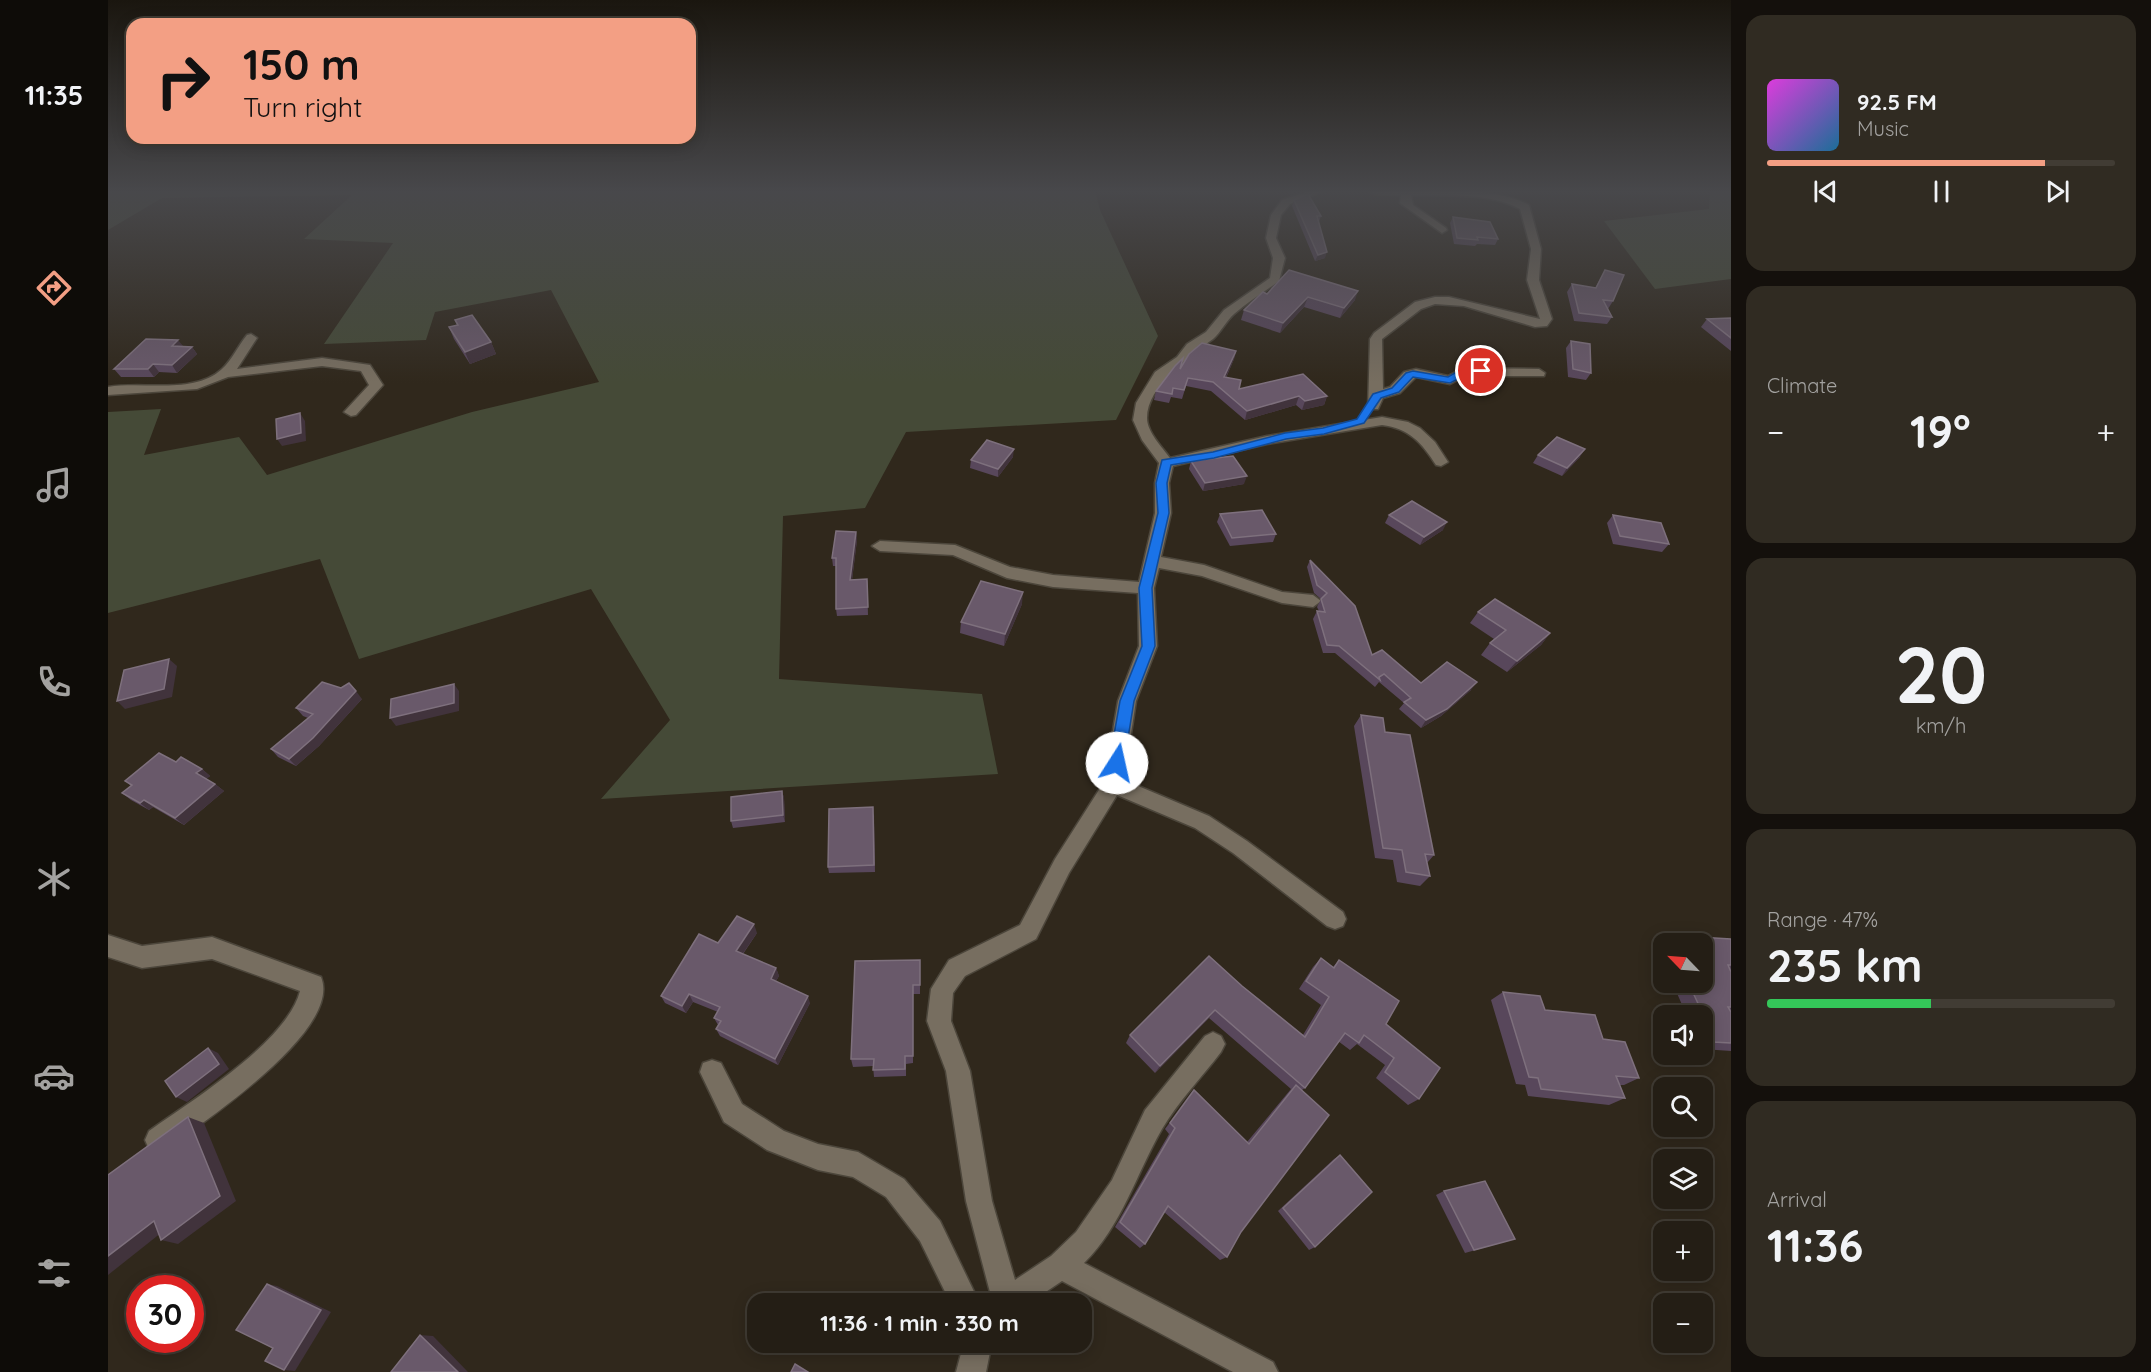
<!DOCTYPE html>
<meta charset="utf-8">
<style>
:root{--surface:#241e15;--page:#302b22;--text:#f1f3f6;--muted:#a3a2a0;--line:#413c34;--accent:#f39f84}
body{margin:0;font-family:Quicksand,sans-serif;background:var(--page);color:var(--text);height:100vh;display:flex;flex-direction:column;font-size:22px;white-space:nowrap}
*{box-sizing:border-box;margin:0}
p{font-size:20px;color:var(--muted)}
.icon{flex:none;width:33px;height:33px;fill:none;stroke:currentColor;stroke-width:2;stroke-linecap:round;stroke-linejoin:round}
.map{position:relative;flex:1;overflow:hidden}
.details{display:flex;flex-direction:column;gap:15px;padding:15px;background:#14100c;width:420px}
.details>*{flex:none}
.guide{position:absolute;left:18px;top:18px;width:570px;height:126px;border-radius:18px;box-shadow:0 3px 15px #0003,0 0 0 2px var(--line);background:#f39f84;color:#111;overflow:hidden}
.needle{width:39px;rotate:295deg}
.buttons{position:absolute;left:1545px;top:933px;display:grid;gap:12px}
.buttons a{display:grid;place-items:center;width:60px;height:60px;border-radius:12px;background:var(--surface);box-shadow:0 3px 15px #0003,0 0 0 2px var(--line);font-size:30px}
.speed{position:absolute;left:18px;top:1275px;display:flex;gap:12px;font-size:30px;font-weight:700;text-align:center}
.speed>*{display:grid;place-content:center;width:78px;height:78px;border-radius:50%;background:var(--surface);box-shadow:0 3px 15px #0003,0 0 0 2px var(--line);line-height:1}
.speed .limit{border:9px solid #d22;background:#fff;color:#111}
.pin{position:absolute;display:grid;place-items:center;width:51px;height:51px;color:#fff;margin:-26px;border:3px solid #fff;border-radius:50%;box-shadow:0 2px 6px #0007}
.me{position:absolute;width:66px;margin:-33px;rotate:10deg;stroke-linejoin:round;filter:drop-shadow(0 0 4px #0008)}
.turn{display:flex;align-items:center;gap:21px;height:126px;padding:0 18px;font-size:27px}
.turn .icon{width:78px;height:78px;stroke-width:2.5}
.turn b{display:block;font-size:42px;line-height:51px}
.big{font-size:45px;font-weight:700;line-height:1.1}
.details .widget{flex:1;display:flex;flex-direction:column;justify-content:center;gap:9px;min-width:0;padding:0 21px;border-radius:18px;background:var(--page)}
.details .dial{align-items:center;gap:0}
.dial b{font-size:78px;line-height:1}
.song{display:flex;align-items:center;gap:18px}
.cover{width:72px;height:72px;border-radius:9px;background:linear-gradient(135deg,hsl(300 70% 55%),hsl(200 70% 35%))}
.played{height:6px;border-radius:3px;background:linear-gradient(90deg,var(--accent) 80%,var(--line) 80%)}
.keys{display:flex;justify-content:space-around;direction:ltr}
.heat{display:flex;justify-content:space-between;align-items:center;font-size:33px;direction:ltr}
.charge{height:9px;border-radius:4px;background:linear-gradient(90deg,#34c759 47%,var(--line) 0)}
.trip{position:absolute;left:639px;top:1293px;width:345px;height:60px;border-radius:18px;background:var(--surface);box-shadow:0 3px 15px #0003,0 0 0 2px var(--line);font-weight:700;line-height:60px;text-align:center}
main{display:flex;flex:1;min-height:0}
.menu{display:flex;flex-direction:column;width:108px;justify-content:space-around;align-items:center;background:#0e0c08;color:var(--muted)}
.menu .icon{width:42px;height:42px}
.menu .current{color:var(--accent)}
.menu b{font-size:27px;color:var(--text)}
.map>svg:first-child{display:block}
</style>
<main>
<nav class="menu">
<b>11:35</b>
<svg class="icon current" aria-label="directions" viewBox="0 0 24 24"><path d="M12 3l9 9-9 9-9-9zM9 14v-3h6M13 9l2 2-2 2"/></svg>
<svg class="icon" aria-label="music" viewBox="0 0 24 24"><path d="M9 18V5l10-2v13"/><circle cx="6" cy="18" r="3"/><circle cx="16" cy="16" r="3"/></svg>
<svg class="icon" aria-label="phone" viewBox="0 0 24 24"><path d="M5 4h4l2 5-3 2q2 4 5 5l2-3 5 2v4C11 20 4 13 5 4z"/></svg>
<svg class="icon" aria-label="climate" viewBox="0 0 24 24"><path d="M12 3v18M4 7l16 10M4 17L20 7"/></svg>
<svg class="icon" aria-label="car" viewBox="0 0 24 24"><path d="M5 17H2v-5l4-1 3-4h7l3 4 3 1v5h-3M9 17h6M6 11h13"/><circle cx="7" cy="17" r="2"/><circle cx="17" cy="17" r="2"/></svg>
<svg class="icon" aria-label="filters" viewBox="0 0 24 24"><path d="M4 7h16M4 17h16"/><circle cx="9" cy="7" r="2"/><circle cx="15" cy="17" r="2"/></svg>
</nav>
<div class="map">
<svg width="1623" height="1372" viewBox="0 0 1623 1372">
<rect width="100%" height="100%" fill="#30281c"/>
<g fill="#454a37">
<polygon points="0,191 987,191 992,210 1050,336 1008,420 798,432 757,508 675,516 671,679 874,694 890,774 493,799 562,720 483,589 251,659 212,559 0,613 0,412 53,409 36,455 131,437 159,475 364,412 491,382 443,290 327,312 318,340 216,344 285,243 196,239 244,195 54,198 0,230"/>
<polygon points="1602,191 1623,191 1623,279 1547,289 1496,221 1601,209"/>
</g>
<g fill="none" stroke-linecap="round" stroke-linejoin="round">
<defs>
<g id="minor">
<path d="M1201,191H1215L1182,204L1173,215L1168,238L1177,258L1171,281C1156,292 1140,302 1126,314C1118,321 1113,332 1105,339C1082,356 1039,386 1039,418C1039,432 1054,447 1062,458L1159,436L1274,417L1300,422L1312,428L1327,442L1340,462L1333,466L1328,465C1314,443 1301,428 1274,425L1159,444L1065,466L1061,483L1063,513L1053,557L1096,565L1174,592L1205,595L1213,601L1205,607L1174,603L1094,576L1051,568L1046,588L1049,646L1028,701L1016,780L1101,816L1139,841L1235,912L1238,919L1235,926L1227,929L1219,926L1125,853L1087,828L1009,795L961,873L928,939L857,976L845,993L843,1021L862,1071L884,1201L907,1280L943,1256L968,1232L1004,1180L1037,1110L1097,1036L1105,1032L1113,1036L1117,1044L1113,1052C1094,1077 1070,1102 1054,1129C1028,1174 1014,1226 976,1263L1165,1362L1170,1372H1125L954,1281L920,1304H880L883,1296L858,1201L838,1071L819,1021L823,989L841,960L912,925L947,859L996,782L1010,701L1031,646L1030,593L945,587L899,578L845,555L772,551L764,546L772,541L847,545L902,567L945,575L1031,582L1047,513V483L1051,463L1034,440L1025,420L1028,403L1047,372L1069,357L1079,344L1098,332L1116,310L1162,278L1165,258L1158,238L1163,215L1174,200Z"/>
<path d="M1261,191C1304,188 1383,185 1421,205L1433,249L1431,280L1444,319L1439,326L1427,327L1356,306L1327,304L1313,309L1274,339L1275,389L1282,387L1296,372L1308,369L1340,376L1355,368L1431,369L1437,373L1436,376H1358L1342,384L1308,377L1292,393L1275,398L1270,409H1260L1262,339L1266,333L1307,302L1327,297H1341L1432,319L1419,280L1423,249L1412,209C1381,192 1337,196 1303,195L1305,205L1338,228L1339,230L1334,233L1292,203L1293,195L1266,194Z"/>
<path d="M143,334L149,338L129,369L214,358L262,365L275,385L248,415L243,416L236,412L261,385L253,371L214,366L120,377L89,389L0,395V387C34,381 86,395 114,369C124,360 130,346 139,335Z"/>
<path d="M0,935L34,946L104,937L213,977C235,1030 95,1122 59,1149L50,1153L41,1149L37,1140L41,1131C83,1101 179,1042 192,991L104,959L34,968L0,957Z"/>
<polygon points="604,1060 613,1063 634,1104 676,1131 710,1144 750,1152 796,1179 832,1221 872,1304 843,1304 812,1241 778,1197 745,1177 710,1170 659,1150 616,1122 592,1072 595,1063"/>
<polygon points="856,1342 884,1342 878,1372 848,1372"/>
</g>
</defs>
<use href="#minor" stroke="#4c463b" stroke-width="3"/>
<use href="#minor" fill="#776e60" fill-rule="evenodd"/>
</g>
<g fill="#58475b">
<polygon points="1186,200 1213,216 1211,222 1217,258 1207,261 1184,206"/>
<polygon points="1345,217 1390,239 1387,245 1369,244 1367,246 1346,244 1342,223"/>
<polygon points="1497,270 1505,301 1500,309 1504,317 1499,324 1466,321 1459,292 1464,284 1487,288"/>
<polygon points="1159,294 1247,300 1232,318 1196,307 1172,333 1133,320 1136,310"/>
<polygon points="1623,318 1623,351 1593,327 1599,319"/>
<polygon points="347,320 383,342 388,354 362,364 346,339 341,327 349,325"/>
<polygon points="1463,341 1483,373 1478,380 1460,377 1458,348"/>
<polygon points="75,346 84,347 89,354 69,373 51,372 46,377 13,377 6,369"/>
<polygon points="1128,351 1126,359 1118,378 1131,389 1219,396 1216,405 1194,410 1188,405 1137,420 1103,391 1078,386 1074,399 1063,397 1061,403 1046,400 1048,391 1072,369"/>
<polygon points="1430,455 1472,457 1454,476 1425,463"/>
<polygon points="905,457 890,477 862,468 863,460"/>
<polygon points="1083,461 1136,484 1095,491 1081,469"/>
<polygon points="1112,514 1168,534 1165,542 1122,546 1109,522"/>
<polygon points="1281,515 1335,530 1312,545 1277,523"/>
<polygon points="1505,515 1561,544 1554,552 1505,544 1499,523"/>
<polygon points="748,532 749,540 744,580 759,579 760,615 729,616 728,609 728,566 725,566 724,558"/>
<polygon points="1202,560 1264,655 1313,683 1363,690 1333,716 1313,728 1291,709 1296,703 1271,682 1267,687 1227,653 1215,653 1205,619 1209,611 1211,611 1209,607 1213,599 1206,593 1199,567"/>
<polygon points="914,604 896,646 852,633 853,622"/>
<polygon points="1370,612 1442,633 1433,645 1399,672 1373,655 1382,643 1386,639 1362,623"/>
<polygon points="254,699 211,746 188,766 170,757 163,749 200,718 195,716 188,708"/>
<polygon points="1253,715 1277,732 1326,855 1319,863 1322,876 1312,886 1289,882 1285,860 1267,858 1246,726"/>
<polygon points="68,762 94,769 102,776 98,779 107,784 116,791 76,825 45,807 41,810 23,800 14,793 23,786 17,781"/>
<polygon points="674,791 676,798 677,822 625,828 623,821"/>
<polygon points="766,814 767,872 721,873 720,867"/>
<polygon points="649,933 635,954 668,968 671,976 668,981 702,1003 670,1065 612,1036 608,1029 610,1025 606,1018 610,1012 585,1002 578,1013 557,1003 553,996 610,943"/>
<polygon points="1558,935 1623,939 1623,1051 1594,1049 1594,1016 1579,1016 1564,982 1594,982 1594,944 1556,944 1556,965 1545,943"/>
<polygon points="1213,958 1225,967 1231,960 1278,1024 1311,1099 1300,1105 1268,1078 1277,1065 1249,1044 1242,1050 1230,1041 1197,1088 1194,1090 1133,1232 1119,1257 1112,1260 1056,1212 1037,1244 1032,1248 1007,1227 1061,1134 1057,1129 1086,1090 1139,1142 1183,1089 1101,1018 1047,1073 1018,1043 1022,1035 1134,986 1195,1035 1213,1005 1191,989 1205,967"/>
<polygon points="812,960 812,994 805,994 805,1063 798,1064 798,1076 766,1077 765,1066 745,1067 743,1059"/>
<polygon points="1395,992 1437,1010 1495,1039 1531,1078 1516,1085 1512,1085 1517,1098 1501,1105 1420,1096 1417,1085 1408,1084 1383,1000"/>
<polygon points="1232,1155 1207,1247 1201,1250 1170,1211 1226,1159"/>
<polygon points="1336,1191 1407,1239 1357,1253 1328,1195"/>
</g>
<g fill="#41333c">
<polygon points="1181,191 1190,191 1190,192 1179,196"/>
<polygon points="1219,252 1217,258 1207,261 1210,255"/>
<polygon points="1250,291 1247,300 1232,318 1236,308"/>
<polygon points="1200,297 1196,307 1172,333 1175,323"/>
<polygon points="70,340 76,347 64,346"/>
<polygon points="383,342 388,354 362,364 357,352"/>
<polygon points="84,347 89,354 69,373 64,365"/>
<polygon points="1128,351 1126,359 1114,386 1116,377"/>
<polygon points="45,364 51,372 46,377 40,369"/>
<polygon points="1191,396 1188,405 1137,420 1139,411"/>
<polygon points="1219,396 1216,405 1194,410 1197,401"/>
<polygon points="192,413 197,421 198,441 174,446 169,439"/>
<polygon points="906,449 905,457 890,477 890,469"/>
<polygon points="1477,449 1472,457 1454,476 1459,468"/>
<polygon points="1139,476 1136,484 1095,491 1097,483"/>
<polygon points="1339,522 1335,530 1312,545 1316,537"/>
<polygon points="748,532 749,540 743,588 742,580"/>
<polygon points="915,592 914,604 896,646 897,634"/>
<polygon points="1442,633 1433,645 1399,672 1409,661"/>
<polygon points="61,659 69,666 64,697 17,709 9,701"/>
<polygon points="1369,682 1363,690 1333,716 1313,728 1318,720"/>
<polygon points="346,684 351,691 351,711 288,726 282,718"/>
<polygon points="248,691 254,699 211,746 188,766 181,759"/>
<polygon points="94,769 102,776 96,781 88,773"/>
<polygon points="107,784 116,791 76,825 67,818"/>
<polygon points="674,791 676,798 677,822 675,815"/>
<polygon points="36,800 45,807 41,810 32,803"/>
<polygon points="646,924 649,933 631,959 628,951"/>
<polygon points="668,968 671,976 665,986 663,979"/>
<polygon points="581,994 585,1002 578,1013 574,1006"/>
<polygon points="700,996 702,1003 670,1065 667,1059"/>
<polygon points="1107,1010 1101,1018 1047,1073 1052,1066"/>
<polygon points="100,1048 110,1053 121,1069 79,1102 68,1097"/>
<polygon points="80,1117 96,1123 128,1201 70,1244 53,1240"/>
<polygon points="46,1221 63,1225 0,1275 0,1256"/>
<polygon points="159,1284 169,1286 223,1312 187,1371 176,1370"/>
<polygon points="312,1335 325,1336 360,1372 350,1372"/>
</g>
<g fill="#69596a" stroke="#7e707d" stroke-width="1.5">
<polygon points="1200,194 1213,216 1209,216 1219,252 1210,255 1186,200"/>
<polygon points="1345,217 1382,222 1390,239 1369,237 1370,240 1349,238"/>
<polygon points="1181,270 1250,291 1236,308 1200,297 1175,323 1136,310 1155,292 1159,294"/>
<polygon points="1497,270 1516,275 1505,301 1495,300 1504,317 1471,313 1464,284 1488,288"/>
<polygon points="364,315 383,342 357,352 341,327 350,325 347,320"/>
<polygon points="1623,318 1623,338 1599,319"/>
<polygon points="38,339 70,340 64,346 84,347 64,365 45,364 40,369 6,369"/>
<polygon points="1463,341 1482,344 1483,373 1465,369"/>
<polygon points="1094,343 1128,351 1116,377 1133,380 1131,389 1195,374 1219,396 1197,401 1191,396 1139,411 1105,382 1080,378 1076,390 1065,388 1064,394 1048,391 1067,366 1075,358 1072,369 1081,354"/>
<polygon points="192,413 193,433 169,439 168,419"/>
<polygon points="1449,437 1477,449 1459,468 1430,455"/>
<polygon points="879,440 906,449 890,469 863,460"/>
<polygon points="1125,456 1139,476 1097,483 1083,461"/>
<polygon points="1304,501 1339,522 1316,537 1281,515"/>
<polygon points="1154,510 1168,534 1124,538 1112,514"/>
<polygon points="1505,515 1553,523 1561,544 1512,536"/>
<polygon points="728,531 748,532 742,580 759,579 760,607 728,609 728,558 724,558"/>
<polygon points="1202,560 1247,606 1264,655 1274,650 1313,683 1339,662 1369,682 1339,709 1318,720 1296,702 1303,698 1276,674 1271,677 1272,680 1231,646 1219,645 1209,611 1217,612 1213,599 1219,593 1209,585"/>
<polygon points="873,581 915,592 897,634 853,622"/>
<polygon points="1387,599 1442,633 1409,661 1382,643 1398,630 1370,612"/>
<polygon points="61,659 56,689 9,701 16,670"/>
<polygon points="214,682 233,688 241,683 248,691 205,738 181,759 163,749 205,714 188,708"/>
<polygon points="346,684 346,703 282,718 283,699"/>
<polygon points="1253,715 1275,718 1277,732 1302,735 1326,855 1317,854 1322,876 1298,872 1294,850 1275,848"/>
<polygon points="51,753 68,762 73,757 94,769 88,773 107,784 67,818 36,800 32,803 14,793 24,785 17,781"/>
<polygon points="674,791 675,815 623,821 623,797"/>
<polygon points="765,807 766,865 720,867 721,809"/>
<polygon points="629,916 646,924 628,951 668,968 663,979 700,996 667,1059 608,1029 613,1021 606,1018 612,1007 581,994 574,1006 553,996 591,934 610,943"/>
<polygon points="1558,935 1623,939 1623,965 1620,965 1623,972 1623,1007 1620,1007 1623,1012 1623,1043 1605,1042 1594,1020 1594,1016 1592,1016 1590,1011 1594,1012 1580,982 1594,982 1594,944 1562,944"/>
<polygon points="1101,956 1134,986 1197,1037 1221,997 1198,981 1213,958 1226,968 1231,960 1291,1001 1278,1024 1332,1068 1311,1099 1277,1072 1286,1058 1256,1035 1251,1043 1237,1033 1197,1088 1107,1010 1052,1066 1022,1035"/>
<polygon points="812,960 812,985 805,985 805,1056 797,1056 797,1069 765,1070 766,1059 743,1059 747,961"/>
<polygon points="1395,992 1432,996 1437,1010 1487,1015 1495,1039 1517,1042 1531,1078 1508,1076 1517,1098 1433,1089 1430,1078 1421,1077"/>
<polygon points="100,1048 111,1064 68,1097 57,1081"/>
<polygon points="1188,1085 1221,1115 1133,1232 1119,1257 1060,1206 1037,1244 1012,1222 1067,1128 1062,1123 1086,1090 1141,1144"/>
<polygon points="80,1117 112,1196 53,1240 46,1221 0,1256 0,1175"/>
<polygon points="1232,1155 1264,1192 1207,1247 1175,1208"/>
<polygon points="1377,1181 1407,1239 1366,1250 1336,1191"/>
<polygon points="159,1284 213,1310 176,1370 157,1361 165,1348 128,1330"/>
<polygon points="312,1335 350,1372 283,1372"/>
<polygon points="687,1364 700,1372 683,1372"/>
</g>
<linearGradient id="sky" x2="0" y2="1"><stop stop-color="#1a160f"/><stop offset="0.5" stop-color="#48484b"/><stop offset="1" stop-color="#48484b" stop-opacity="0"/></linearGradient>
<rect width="1623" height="383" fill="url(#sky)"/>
<polygon fill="#1a73e8" stroke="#114b97" stroke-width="1.5" points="1373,368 1378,371 1377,373 1358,375 1342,383 1305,377 1291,392 1273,398 1256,423 1216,434 1178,439 1106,458 1063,465 1059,483 1061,513 1044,588 1047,646 1026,701 1016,763 1014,768 1004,768 1001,763 1012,701 1034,646 1031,588 1050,513 1048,483 1054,460 1105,452 1177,433 1215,428 1249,419 1265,394 1284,388 1298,373 1305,371 1340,377 1352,370"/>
</svg>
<div class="buttons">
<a><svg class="needle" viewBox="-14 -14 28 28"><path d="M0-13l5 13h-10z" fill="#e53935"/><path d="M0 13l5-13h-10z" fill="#a3a2a0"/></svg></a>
<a><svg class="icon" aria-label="sound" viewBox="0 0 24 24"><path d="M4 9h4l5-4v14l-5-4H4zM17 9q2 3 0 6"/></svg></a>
<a><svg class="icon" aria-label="search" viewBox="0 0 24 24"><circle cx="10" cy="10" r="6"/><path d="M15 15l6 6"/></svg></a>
<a><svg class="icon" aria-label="layers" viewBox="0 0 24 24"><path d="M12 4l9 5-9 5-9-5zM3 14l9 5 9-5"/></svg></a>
<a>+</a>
<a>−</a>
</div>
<div class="speed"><div class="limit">30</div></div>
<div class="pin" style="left:1373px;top:371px;background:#d93025"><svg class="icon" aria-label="arrive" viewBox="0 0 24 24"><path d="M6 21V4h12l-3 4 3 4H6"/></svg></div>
<svg class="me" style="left:1009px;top:763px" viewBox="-20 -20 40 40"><circle r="19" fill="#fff"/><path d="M0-13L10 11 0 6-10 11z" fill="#1a73e8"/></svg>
<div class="trip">11:36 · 1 min · 330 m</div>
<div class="guide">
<div class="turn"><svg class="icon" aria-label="right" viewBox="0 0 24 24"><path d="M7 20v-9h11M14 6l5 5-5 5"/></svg><div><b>150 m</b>Turn right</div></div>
</div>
</div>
<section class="details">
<div class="widget">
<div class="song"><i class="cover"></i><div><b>92.5 FM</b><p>Music</p></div></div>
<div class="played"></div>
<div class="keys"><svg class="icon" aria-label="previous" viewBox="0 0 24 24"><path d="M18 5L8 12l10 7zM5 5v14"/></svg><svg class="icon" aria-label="pause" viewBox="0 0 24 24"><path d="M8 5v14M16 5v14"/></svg><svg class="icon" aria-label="next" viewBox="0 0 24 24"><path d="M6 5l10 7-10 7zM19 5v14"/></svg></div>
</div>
<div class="widget"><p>Climate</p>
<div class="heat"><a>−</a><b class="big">19°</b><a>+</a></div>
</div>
<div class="widget dial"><b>20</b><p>km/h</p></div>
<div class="widget"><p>Range · 47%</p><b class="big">235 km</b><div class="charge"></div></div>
<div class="widget"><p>Arrival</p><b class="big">11:36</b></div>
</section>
</main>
